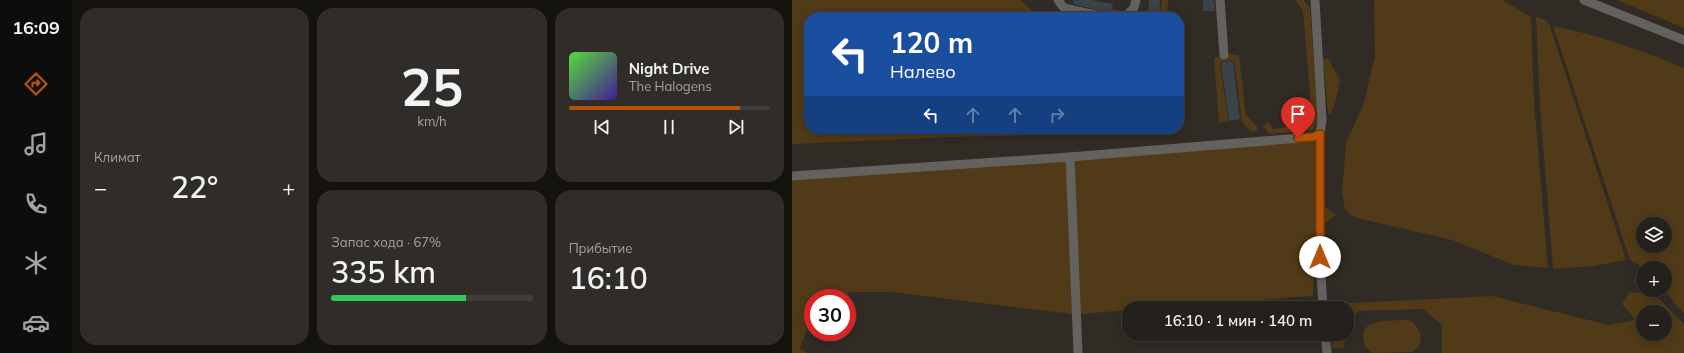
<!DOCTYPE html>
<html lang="ru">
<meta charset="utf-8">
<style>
:root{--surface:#24201b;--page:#302d28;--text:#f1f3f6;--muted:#a3a3a3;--line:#413e3a;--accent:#b45309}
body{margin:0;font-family:Mulish,sans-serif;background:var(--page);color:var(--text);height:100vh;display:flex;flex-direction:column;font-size:15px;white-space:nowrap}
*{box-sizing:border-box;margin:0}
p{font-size:13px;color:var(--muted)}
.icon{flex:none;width:22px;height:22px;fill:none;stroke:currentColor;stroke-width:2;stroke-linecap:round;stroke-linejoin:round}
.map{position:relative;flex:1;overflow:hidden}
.drawer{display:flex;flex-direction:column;gap:8px;padding:8px;background:#14120f;width:720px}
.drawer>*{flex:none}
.guide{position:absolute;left:12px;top:12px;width:380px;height:122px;border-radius:16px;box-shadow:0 2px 10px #0003,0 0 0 1px var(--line);background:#1a4fa0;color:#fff;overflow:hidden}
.controls{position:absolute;left:844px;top:217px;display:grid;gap:8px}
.controls a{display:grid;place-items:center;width:36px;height:36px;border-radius:50%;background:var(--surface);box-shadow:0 2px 10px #0003,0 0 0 1px var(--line);font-size:20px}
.speed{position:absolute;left:12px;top:289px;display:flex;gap:8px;font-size:20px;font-weight:700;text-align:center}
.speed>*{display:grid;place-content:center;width:52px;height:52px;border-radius:50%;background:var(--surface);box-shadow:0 2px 10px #0003,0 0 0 1px var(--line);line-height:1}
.speed .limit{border:6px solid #d22;background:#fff;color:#111}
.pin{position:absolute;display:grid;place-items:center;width:34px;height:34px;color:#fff;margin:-41px -17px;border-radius:50% 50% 50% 0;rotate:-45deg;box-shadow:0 0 4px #0007}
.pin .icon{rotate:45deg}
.me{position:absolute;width:44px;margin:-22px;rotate:0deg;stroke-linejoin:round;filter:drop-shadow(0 0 3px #0008)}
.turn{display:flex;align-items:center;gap:14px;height:84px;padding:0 20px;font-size:18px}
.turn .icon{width:52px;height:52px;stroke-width:2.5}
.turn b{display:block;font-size:28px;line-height:34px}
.lanes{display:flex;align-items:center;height:38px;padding:0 20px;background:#0003;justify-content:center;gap:20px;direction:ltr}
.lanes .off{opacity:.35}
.big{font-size:30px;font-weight:600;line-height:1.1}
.drawer .tile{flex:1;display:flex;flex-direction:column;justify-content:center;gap:6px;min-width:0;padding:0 14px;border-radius:16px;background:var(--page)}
.drawer .dial{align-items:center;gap:0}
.dial b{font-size:52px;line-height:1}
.song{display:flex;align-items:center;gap:12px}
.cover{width:48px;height:48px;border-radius:6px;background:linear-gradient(135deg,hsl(110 70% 55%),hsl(260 70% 35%))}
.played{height:4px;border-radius:2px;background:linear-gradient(90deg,var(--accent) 85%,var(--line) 85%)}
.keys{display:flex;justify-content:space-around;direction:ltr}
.heat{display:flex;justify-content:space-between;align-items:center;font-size:22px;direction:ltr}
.charge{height:6px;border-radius:3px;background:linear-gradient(90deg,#34c759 67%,var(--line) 0)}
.drawer .tiles{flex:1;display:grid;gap:8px;grid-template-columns:repeat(3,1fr)}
.tile:first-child{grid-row:span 2}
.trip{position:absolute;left:330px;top:301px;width:232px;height:40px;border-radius:16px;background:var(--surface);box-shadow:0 2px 10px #0003,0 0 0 1px var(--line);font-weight:600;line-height:40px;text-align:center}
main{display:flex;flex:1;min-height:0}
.dock{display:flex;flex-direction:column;width:72px;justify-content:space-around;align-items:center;background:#0e0d0b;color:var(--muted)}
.dock .icon{width:28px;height:28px}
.dock .on{color:var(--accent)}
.dock b{font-size:18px;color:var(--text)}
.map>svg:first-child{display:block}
</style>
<main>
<nav class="dock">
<b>16:09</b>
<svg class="icon on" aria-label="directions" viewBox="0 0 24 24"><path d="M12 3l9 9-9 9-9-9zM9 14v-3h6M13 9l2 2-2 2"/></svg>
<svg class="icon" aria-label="music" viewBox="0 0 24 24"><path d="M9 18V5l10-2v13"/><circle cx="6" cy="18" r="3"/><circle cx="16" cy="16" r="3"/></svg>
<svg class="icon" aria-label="phone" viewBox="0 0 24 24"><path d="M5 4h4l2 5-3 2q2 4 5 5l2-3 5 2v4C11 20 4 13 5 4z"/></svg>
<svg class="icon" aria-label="climate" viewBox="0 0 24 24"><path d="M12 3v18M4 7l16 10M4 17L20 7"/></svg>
<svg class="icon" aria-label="car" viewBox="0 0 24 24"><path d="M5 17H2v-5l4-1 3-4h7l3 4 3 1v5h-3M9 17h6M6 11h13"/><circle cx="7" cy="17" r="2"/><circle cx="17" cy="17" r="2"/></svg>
</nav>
<section class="drawer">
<div class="tiles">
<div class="tile"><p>Климат</p>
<div class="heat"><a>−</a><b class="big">22°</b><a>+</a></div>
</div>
<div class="tile dial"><b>25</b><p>km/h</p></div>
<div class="tile">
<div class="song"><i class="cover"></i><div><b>Night Drive</b><p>The Halogens</p></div></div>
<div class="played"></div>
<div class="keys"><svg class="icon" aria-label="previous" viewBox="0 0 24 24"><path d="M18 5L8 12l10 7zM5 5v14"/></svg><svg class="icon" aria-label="pause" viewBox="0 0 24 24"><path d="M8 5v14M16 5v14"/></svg><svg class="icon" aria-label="next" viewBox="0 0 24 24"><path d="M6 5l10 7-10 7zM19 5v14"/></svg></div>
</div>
<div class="tile"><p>Запас хода · 67%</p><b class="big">335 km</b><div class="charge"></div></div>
<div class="tile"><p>Прибытие</p><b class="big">16:10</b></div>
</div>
</section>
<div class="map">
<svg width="892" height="353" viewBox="0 0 892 353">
<rect width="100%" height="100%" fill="#302b24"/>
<g fill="#503a17" fill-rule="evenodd">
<polygon points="0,0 228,0 247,17 17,17 17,129 280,129 240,135 161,137 0,144"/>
<polygon points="370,0 376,0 375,17 368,17"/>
<polygon points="504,0 512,0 518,8 526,120 520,130 477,134 471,126 476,122 481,129 516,124 520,118 511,12"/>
<polygon points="582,0 710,0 739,17 742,102 756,268 722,265 660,240 569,219 558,215 553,209 550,193 554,143 572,103 583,55"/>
<polygon points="825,0 892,0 892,28"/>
<polygon points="745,17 753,20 758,26 834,260 802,266 761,269 748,106 744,19"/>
<path d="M761,26C807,35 849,50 892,68V314L872,290L873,268H852L838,260ZM851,224H873V246H851Z"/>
<polygon points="433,54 447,55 454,115 466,128 464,131 459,132 450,122 442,60 428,62 436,121 427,123 422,58"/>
<polygon points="536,58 548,80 544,100 539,113 536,113 531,59"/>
<polygon points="524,142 523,196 527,196 532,199 533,207 544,215 532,224 524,223 521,296 365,308 337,308 337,310 288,314 281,161 495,143"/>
<polygon points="275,161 280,314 100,292 57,292 55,298 21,298 21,325 17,324 8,349 16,353 0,353 0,179"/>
<path d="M838,292L862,294L890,322L892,325V353H650V325L631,309L567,311L559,319L555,334V308H539V304L700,296L817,325L843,320L830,304ZM851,312H873V334H851Z"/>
<path d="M612,320L620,321C630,331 633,343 621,352L580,353L574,348C562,318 593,321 612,320Z"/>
<polygon points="540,334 555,334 551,348 540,348"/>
</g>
<g fill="#3a4347">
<polygon points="282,0 299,0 321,4 320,9 330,11 327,15 317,13 281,4"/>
<polygon points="357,0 368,0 367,17 356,17"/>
<polygon points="411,0 422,0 423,11 411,11"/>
<polygon points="441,61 448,119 437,121 429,62"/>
</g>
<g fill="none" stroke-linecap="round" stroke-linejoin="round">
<g stroke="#64625e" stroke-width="9">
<polyline points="266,0 272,8 312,17"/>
<polyline points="428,0 432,55"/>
<polyline points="523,0 530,120 528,134 528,257 531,308"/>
<polyline points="792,0 892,40"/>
<polyline points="333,17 342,8 344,0"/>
<polyline points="278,157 286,353"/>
<polyline points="0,176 278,157 521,137 528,134"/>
<polyline points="533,334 535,353"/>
</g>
</g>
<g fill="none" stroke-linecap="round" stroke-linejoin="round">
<defs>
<polyline id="route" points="506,138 521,137 528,134 528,257"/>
</defs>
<use href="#route" stroke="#753606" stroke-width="10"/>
<use href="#route" stroke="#b45309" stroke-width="7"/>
</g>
</svg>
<div class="controls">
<a><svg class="icon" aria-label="layers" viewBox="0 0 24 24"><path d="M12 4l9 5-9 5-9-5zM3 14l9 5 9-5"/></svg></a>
<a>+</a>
<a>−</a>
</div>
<div class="speed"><div class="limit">30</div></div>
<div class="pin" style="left:506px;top:138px;background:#d93025"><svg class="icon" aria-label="arrive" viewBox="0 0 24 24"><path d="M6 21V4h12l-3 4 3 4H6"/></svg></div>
<svg class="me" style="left:528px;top:257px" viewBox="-20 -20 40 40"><circle r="19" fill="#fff"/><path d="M0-13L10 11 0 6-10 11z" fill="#b45309"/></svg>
<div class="trip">16:10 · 1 мин · 140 m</div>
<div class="guide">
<div class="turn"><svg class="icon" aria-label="left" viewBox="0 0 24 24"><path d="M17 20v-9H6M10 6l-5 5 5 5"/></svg><div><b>120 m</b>Налево</div></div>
<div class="lanes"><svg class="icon" aria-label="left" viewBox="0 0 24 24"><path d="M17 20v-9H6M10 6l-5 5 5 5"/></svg><svg class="icon off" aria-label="ahead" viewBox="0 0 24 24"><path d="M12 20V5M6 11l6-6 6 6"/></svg><svg class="icon off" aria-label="ahead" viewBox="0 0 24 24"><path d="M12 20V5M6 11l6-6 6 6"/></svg><svg class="icon off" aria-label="right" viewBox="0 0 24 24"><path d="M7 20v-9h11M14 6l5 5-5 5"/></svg></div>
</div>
</div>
</main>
